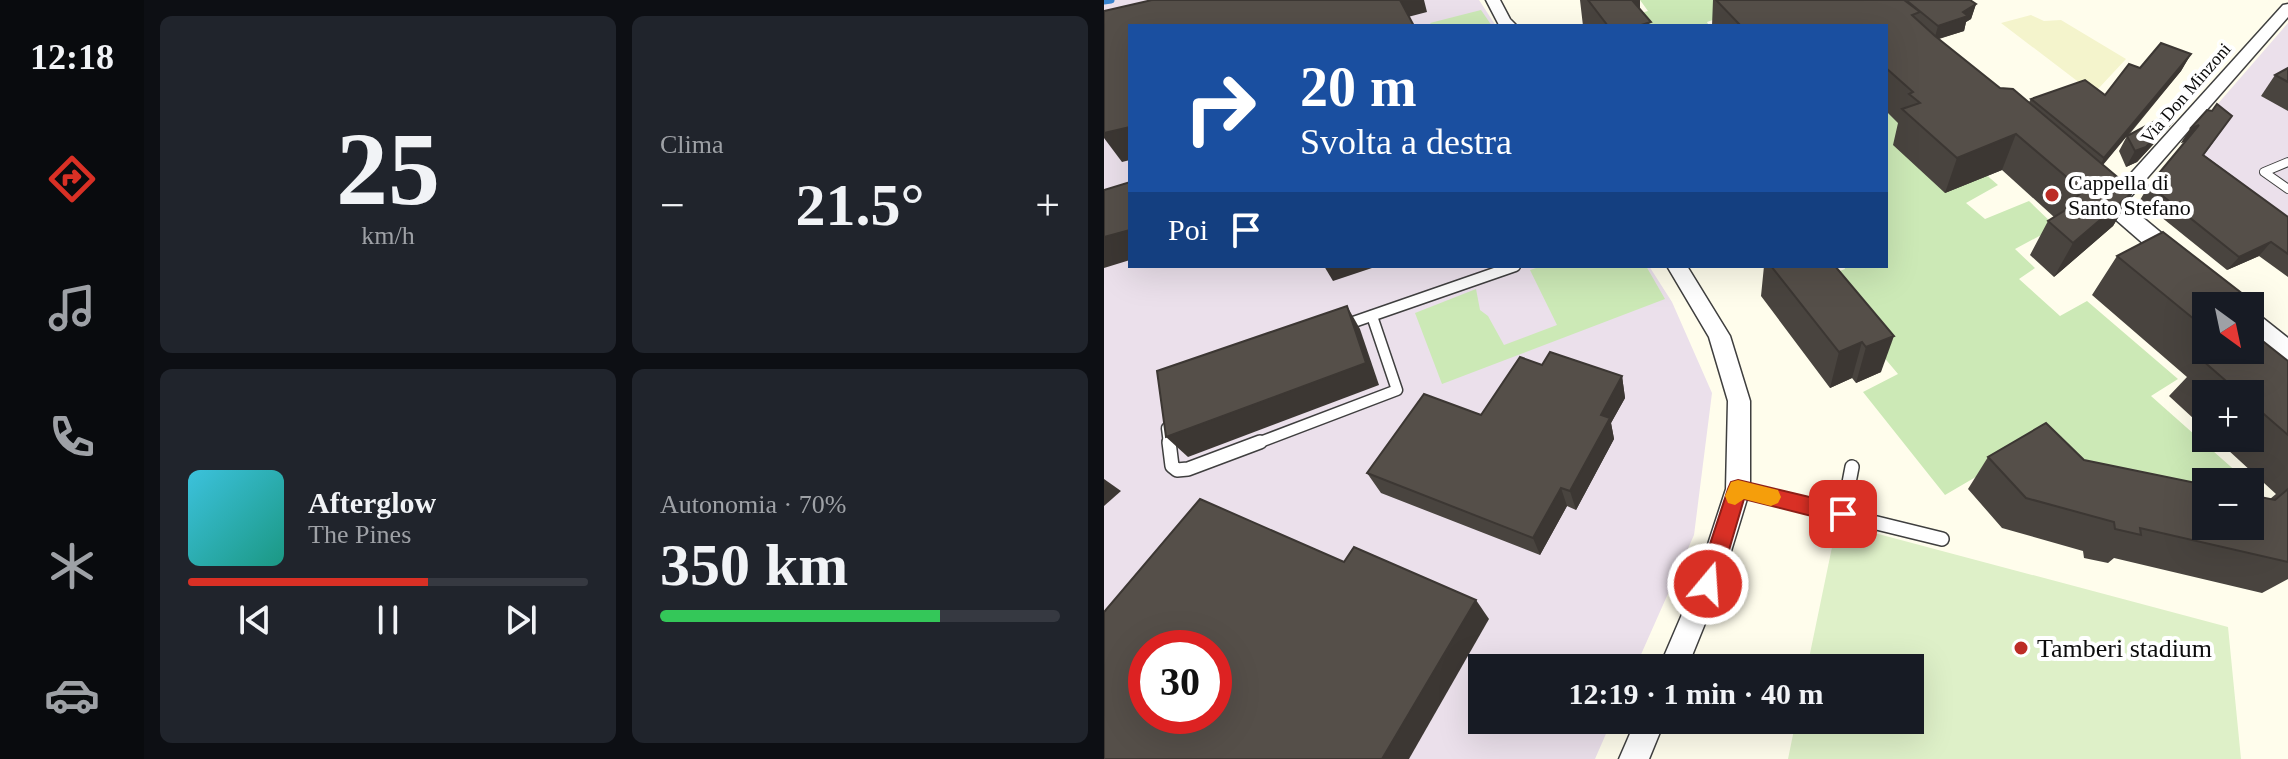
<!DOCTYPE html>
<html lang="it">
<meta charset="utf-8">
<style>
:root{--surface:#171b24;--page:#20242c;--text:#f1f3f6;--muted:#9ea1a6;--line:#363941;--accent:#d93025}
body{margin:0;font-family:"Times New Roman",serif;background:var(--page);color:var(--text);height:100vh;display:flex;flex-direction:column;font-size:30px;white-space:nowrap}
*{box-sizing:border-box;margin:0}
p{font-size:26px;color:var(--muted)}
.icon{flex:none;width:44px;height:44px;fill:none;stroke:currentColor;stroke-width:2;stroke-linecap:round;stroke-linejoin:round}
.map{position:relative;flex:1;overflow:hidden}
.panel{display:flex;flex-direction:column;gap:16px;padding:16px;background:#0d0f14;width:960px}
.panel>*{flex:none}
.guide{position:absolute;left:24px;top:24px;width:760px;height:244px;border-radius:0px;box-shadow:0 8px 32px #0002;background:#1a4fa0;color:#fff;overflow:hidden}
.needle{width:52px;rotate:147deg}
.fabs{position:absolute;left:1088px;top:292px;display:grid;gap:16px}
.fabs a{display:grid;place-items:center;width:72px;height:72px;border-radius:0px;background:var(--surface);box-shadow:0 8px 32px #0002;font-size:40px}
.speed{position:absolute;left:24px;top:630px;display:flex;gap:16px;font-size:40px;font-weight:700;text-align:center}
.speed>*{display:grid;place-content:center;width:104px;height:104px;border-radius:50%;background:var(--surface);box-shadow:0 8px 32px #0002;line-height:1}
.speed .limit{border:12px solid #d22;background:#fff;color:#111}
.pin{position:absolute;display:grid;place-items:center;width:68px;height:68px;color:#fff;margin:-34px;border-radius:16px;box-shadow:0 4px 12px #0006}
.me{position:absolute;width:88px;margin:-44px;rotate:18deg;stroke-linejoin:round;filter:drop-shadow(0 0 6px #0008)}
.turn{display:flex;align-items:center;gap:28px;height:168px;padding:0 40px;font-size:36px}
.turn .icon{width:104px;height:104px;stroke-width:2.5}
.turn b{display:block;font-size:56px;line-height:68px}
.then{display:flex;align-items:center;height:76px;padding:0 40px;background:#0003;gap:16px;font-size:30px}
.big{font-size:60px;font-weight:700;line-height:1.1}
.panel .widget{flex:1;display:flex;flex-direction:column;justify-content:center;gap:12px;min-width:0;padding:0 28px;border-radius:12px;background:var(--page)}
.panel .dial{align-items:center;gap:0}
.dial b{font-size:104px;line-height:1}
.song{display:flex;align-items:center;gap:24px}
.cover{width:96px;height:96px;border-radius:12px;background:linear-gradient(135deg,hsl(190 70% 55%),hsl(170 70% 35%))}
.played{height:8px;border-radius:4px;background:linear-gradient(90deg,var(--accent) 60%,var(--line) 60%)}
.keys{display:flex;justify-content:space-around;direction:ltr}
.heat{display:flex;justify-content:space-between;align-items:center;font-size:44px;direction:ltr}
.charge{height:12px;border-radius:6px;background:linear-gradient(90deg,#34c759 70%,var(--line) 0)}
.panel .tiles{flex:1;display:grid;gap:16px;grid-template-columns:repeat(2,1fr)}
.trip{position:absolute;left:364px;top:654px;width:456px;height:80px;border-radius:0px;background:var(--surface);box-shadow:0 8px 32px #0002;font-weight:700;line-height:80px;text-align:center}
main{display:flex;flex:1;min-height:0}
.dock{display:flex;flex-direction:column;width:144px;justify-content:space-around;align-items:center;background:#090b0e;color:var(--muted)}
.dock .icon{width:56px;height:56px}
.dock .current{color:var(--accent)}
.dock b{font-size:36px;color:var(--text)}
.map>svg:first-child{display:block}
</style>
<main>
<nav class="dock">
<b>12:18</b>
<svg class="icon current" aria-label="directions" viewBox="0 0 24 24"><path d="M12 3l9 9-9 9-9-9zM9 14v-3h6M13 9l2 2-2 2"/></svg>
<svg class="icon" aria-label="music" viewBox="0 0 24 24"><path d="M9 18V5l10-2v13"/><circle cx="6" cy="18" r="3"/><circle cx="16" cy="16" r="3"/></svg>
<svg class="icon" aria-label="phone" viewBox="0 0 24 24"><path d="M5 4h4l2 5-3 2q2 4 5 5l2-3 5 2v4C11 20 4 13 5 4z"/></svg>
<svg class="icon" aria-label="climate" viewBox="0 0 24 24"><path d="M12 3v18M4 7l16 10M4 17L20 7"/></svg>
<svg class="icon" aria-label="car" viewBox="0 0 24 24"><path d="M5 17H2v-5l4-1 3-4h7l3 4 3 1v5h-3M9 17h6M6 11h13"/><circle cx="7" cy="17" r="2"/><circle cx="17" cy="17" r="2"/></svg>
</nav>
<section class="panel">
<div class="tiles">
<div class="widget dial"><b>25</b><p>km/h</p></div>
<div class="widget"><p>Clima</p>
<div class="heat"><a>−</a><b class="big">21.5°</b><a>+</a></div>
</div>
<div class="widget">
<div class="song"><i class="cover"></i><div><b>Afterglow</b><p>The Pines</p></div></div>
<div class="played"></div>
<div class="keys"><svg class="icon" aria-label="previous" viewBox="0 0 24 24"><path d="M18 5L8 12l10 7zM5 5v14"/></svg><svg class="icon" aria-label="pause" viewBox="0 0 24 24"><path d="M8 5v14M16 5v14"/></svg><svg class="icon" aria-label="next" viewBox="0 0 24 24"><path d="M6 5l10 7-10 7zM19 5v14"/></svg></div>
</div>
<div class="widget"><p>Autonomia · 70%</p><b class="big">350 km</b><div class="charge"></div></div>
</div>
</section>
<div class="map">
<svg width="1184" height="759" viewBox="0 0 1184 759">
<rect width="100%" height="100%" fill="#fffdec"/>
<g fill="#ebe0eb" fill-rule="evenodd">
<path d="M0,0H375L392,26H26V266H545L568,302L608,393L590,535L531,668H378V720H508L491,759H0ZM42,648H110V716H42Z"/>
<polygon points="1184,23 1184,234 1072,152"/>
</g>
<polygon fill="#f4f4cc" points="927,15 940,21 957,20 1022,59 994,89 985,90 897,23"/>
<g fill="#cce9b6">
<polygon points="536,0 666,0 603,22 605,26 531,26 523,17 544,11"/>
<polygon points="377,10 388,26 328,26 326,23"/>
<polygon points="782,105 865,160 894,185 862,203 881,219 925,201 952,227 911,249 931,268 915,279 956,316 983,301 1074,379 1047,396 1144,482 1102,482 1102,513 923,447 841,495 759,392 794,374 714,279 741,269 740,266 782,266"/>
<polygon points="438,266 542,266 561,299 338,384 311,313 372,289 376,310 384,316 400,345 453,325 426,270"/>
</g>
<polygon fill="#def0c8" points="733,523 1124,627 1137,759 684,759 692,720 806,720 806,668 703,668"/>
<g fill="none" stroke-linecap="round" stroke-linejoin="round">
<polyline stroke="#3883cd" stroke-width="7" points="0,1 7,0"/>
<defs>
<polyline id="service-far2" points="1184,162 1160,172 1184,189"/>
<g id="service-far1">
<polyline points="238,326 411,266"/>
<polyline points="63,428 65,444"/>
<polyline points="151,444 293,390 268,316"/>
</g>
<g id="service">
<polyline points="65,442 68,466 73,470 84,469 156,442"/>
<polyline points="634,489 838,539"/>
<polyline points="739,514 748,467"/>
</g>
<g id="minor">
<polygon points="382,0 396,0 406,19 413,26 395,25"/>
<polygon points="1184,4 1184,17 1016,209 1002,209 1000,205 1002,201 1179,5"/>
<polygon points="563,266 583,266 626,336 646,401 646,489 617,584 583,668 555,668 591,584 622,489 624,401 605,337"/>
<polygon points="532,720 561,720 545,759 515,759"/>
</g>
<g id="tertiary">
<polygon points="988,179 996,182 1137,299 1141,306 1111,306 980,192 976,187 980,182"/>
<polygon points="1146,312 1155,315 1184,338 1184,365 1174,362 1146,337"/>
</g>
</defs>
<use href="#service-far2" stroke="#3f3f3f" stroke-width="10"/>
<use href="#service-far1" stroke="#3f3f3f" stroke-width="13"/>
<use href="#service" stroke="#3f3f3f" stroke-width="16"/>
<use href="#minor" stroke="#3f3f3f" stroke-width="3"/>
<use href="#tertiary" stroke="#3f3f3f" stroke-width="3"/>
<use href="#service-far2" stroke="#fff" stroke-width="8"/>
<use href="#service-far1" stroke="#fff" stroke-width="10"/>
<use href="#service" stroke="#fff" stroke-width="13"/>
<use href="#minor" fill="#fff" fill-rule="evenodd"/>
<use href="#tertiary" fill="#fff" fill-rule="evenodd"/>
</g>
<g fill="#49443f">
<polygon points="476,0 536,0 536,9 547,26 479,26"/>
<polygon points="609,0 866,0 872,4 867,19 862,22 860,31 835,39 896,88 925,102 927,99 1001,95 1036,68 1087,54 1077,71 1024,136 1069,123 1033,162 1022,167 1015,151 1023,136 999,165 1030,191 1009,226 950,277 926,255 944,221 950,217 898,170 841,193 789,145 794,123 782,111 782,26 608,26"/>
<polygon points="1184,68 1184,111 1157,96 1171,75"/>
<polygon points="1128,116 1100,155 1184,217 1184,277 1155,256 1123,270 1036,200 1045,185 1082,141 1077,143 1086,129"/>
<polygon points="1013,256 1102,306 1102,350 1146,350 1184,361 1184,579 1158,593 1010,558 1004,563 980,558 979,551 898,528 864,489 884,457 980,460 1166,499 1172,494 1111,438 1146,438 1146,394 1102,394 1102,430 1065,396 1083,377 988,295"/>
<polygon points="660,266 731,266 777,372 752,383 748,378 726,388 657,296"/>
<polygon points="438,365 518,376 521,398 507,423 510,439 472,510 463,506 436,555 277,493 263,473 377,415"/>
</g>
<g fill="#3c3733">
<polygon points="294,0 320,0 323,12 300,18"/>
<polygon points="499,0 536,0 536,9 500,19"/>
<polygon points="872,4 867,19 862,22 860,31 830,40 834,26"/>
<polygon points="1087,54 1077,71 991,174 1000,158"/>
<polygon points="1078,107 1069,123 1033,162 1022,167 1031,151"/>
<polygon points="1095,125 1086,140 1077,143 1086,129"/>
<polygon points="26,127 26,160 18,162 0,138 0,133"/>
<polygon points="912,134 898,170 841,193 853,158"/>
<polygon points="1030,191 1009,226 950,277 969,243"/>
<polygon points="26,230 26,260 0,268 0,237"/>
<polygon points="1167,242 1155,256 1123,270 1135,257"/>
<polygon points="220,266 274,266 229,281"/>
<polygon points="243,306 256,329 275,385 84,457 62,437"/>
<polygon points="1158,309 1146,322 1146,316"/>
<polygon points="790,336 777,372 752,383 762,347"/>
<polygon points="758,342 748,378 726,388 735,352"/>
<polygon points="518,376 521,398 507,423 510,439 472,510 466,491 497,415"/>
<polygon points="0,479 17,491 0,506"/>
<polygon points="457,488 463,506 436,555 429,538"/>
<polygon points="372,600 385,619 305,759 278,759"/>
</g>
<g fill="#554f49" stroke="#3c3733" stroke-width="2" fill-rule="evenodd">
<polygon points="48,0 296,0 310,26 26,26 26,127 0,133 0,11"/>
<polygon points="484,0 528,0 547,22 534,26 504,26"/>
<polygon points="612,0 800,0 816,12 808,15 831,36 896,88 909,89 1030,191 969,243 944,221 971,204 968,201 979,191 912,134 853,158 798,109 816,103 805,94 809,92 782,68 782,26 637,26"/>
<polygon points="802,0 866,0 872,4 859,12 864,16 834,26"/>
<polygon points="1057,43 1087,54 1000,158 927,99 981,80 1001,95 1025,64 1036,68"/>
<polygon points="1184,68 1184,82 1171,75"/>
<polygon points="1113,104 1128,116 1099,155 1184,217 1184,254 1167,242 1135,257 1045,185 1095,125 1086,129 1103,110 1108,111"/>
<polygon points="1078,107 1042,147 1031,151 1023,136"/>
<polygon points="26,182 26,230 0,237 0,190"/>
<polygon points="1059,232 1158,309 1146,316 1146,306 1102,306 1102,329 1013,256"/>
<polygon points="667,266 731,266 790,336 762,347 758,342 735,352"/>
<polygon points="243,306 262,363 62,437 53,371"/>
<polygon points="1146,331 1184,361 1184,435 1146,402 1146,394 1137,394 1098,360 1116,350 1146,350"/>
<polygon points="446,352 518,376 497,415 506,418 466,491 457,488 429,538 263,473 320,394 377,415 416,357 438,365"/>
<polygon points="942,423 980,460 1102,485 1102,526 1146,526 1146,495 1171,500 1184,489 1184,562 1036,528 1037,535 1011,529 1010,522 922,498 884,457"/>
<path d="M96,499L240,562L250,547L372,600L278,759H0V612ZM42,648H110V716H42Z"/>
</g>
<polygon fill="#d93025" stroke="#8d1f18" stroke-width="2" points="634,480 739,505 746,508 749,514 746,521 739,524 640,499 615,584 611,592 604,595 596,592 593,584 624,489 627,482"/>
<polygon fill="#f59e0b" points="634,480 674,490 677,497 674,503 667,506 640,499 631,505 624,503 621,496 627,482"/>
<g fill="#bc2c25" stroke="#fff" stroke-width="3">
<circle cx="948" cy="195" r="8"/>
<circle cx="917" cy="648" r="8"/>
</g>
<g text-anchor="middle" stroke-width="8" stroke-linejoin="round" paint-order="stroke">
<g font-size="18" fill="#0c0c0c" stroke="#fff">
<text transform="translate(1082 93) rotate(-49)" y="6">Via Don Minzoni</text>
</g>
<g font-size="22" fill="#0c0c0c" stroke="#fff" text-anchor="start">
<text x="964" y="190">Cappella di<tspan x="964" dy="25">Santo Stefano</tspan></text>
</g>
<g font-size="26" fill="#0c0c0c" stroke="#fff" text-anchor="start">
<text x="933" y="657">Tamberi stadium</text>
</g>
</g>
</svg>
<div class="fabs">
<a><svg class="needle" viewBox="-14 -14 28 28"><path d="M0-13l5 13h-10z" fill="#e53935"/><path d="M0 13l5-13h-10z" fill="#9ea1a6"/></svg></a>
<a>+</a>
<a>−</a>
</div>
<div class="speed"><div class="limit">30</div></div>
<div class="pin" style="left:739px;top:514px;background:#d93025"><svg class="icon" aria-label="arrive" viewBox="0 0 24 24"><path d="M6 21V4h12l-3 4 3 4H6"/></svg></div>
<svg class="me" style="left:604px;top:584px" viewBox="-20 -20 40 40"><circle r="17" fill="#d93025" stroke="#fff" stroke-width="3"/><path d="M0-11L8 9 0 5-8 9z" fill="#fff"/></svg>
<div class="trip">12:19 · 1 min · 40 m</div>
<div class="guide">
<div class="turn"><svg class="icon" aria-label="right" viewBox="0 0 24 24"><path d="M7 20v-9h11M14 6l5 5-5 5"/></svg><div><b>20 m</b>Svolta a destra</div></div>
<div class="then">Poi<svg class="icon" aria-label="arrive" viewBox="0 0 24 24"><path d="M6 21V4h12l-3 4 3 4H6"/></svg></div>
</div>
</div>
</main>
